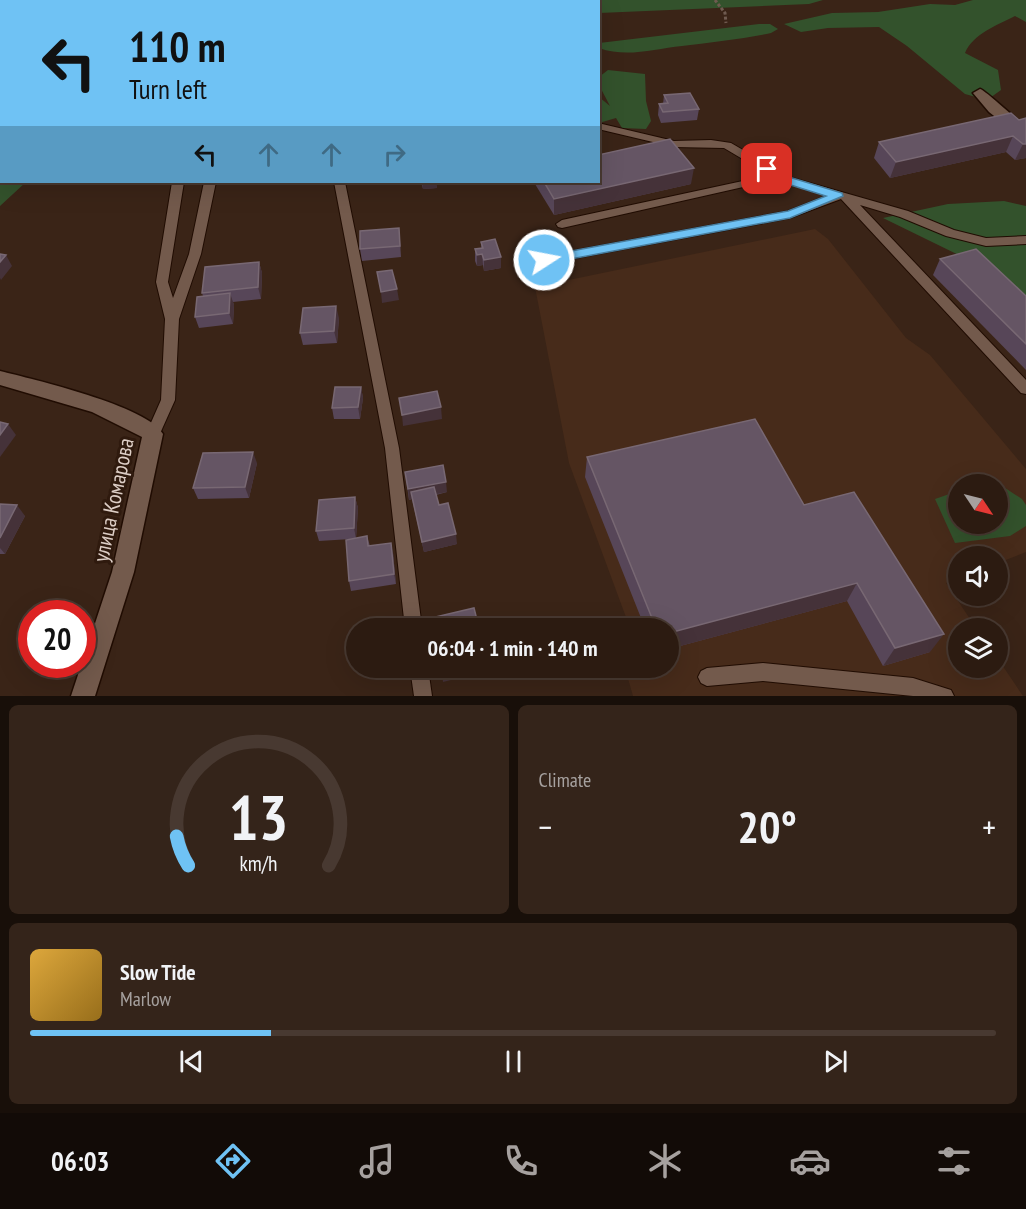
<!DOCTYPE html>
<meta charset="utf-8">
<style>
:root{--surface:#2c1b11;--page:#34241a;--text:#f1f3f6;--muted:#a6a19f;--line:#483931;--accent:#6fc2f4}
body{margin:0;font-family:"PT Sans Narrow",sans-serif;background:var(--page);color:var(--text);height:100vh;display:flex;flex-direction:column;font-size:22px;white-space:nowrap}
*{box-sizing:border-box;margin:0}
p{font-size:20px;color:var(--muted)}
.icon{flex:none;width:33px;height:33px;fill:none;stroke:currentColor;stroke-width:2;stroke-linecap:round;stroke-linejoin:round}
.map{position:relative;height:696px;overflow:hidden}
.drawer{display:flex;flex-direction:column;gap:9px;padding:9px;background:#180f09;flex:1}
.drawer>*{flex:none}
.hud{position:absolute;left:0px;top:0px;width:600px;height:183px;box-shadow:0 6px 24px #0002,0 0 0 2px var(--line);background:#6fc2f4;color:#111;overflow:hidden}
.needle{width:39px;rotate:125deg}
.controls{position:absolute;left:948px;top:474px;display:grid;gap:12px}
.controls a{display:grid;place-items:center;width:60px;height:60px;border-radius:50%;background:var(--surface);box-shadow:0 6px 24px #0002,0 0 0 2px var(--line);font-size:30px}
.speed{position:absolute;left:18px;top:600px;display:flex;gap:12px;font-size:30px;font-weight:700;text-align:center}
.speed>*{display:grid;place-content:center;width:78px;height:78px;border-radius:50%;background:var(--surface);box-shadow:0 6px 24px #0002,0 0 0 2px var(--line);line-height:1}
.speed .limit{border:9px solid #d22;background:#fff;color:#111}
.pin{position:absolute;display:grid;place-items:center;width:51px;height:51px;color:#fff;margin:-26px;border-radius:12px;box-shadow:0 3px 9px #0006}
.me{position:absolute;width:66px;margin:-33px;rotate:79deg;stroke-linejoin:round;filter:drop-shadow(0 0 4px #0008)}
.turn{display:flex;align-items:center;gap:21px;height:126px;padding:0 30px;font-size:27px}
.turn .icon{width:78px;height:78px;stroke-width:2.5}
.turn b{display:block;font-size:42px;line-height:51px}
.lanes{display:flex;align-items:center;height:57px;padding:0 30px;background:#0003;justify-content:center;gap:30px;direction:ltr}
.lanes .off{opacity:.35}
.big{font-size:45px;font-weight:700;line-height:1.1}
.drawer .widget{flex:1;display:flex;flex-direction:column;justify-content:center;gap:9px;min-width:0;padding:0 21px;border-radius:9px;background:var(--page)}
.drawer .dial{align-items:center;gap:0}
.dial svg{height:156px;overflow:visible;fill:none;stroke:var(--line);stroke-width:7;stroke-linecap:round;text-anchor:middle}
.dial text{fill:var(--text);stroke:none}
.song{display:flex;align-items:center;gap:18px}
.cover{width:72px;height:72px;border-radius:9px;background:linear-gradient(135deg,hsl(40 70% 55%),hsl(40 70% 35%))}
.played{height:6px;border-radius:3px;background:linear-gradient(90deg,var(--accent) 25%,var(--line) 25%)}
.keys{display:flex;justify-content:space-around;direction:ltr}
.heat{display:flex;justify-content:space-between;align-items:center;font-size:33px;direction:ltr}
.drawer .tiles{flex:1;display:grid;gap:9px;grid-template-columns:1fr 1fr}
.widget:last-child{grid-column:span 2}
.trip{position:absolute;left:346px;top:618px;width:333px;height:60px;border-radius:30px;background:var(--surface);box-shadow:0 6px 24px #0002,0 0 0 2px var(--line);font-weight:700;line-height:60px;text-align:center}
.menu{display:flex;height:96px;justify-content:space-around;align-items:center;background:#120b07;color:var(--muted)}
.menu .icon{width:42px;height:42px}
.menu .active{color:var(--accent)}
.menu b{font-size:27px;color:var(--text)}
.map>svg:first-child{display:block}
</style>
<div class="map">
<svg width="1026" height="696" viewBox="0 0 1026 696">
<rect width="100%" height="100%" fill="#3a2417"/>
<path fill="#472b1a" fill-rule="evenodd" d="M815,229L828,239L906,338L930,355L1026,469V552L998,563V556H958V578L946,583L976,628H958V668H998V659L1023,696H633L625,668H669V628H630L569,463L535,287ZM958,484H998V524H958Z"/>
<g fill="#33522c">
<polygon points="0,0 40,1 2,2 2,182 26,182 0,206"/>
<polygon points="254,0 823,0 809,4 599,13 598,2"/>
<path d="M973,0H1026V22L1015,16C997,25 973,34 965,53L998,70L1001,90L987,100L965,94L907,46L879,27L828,28L801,32L784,24L832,13L878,12L930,4L955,5Z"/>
<path d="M759,24H770L778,29L771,33C742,39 713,42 682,46C654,49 626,58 599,48V43Z"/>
<polygon points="608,70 645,74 646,101 651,121 646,129 622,128 616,118 599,123 599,97 610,106 599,85 599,77"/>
<polygon points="1004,201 1026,206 1026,307 973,262 883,218 948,204"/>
<polygon points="993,480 1022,499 1026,505 1026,526 1010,536 955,543 935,499 958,491 958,524 998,524 998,484 979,484"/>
</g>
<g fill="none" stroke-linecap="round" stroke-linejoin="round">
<defs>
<g id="lane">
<polygon points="168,0 176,0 177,2 168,2"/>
<polygon points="598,123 674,141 711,140 731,143 789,177 908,211 954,230 986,238 1026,236 1026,244 986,246 946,236 900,217 860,205 1026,380 1026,394 1021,393 841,199 790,218 544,264 540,263 538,260 540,257 544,256 788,211 829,195 785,182 752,185 562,228 558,227 556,224 562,220 752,179 773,177 724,148 674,147 598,129"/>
<polygon points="172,182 184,182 168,282 173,298 189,254 204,182 216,182 201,254 179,319 175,400 158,438 153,440 148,438 146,434 161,400 165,319 156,282"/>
<polygon points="334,182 345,182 399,448 422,628 405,628 385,448"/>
<polygon points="763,663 913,678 951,690 954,696 913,696 763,681 707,686 701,683 698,677 701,671 707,668"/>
<polygon points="410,668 428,668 432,696 414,696"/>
</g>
<g id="street">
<path d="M980,89C985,90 1018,121 1026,127V138L1021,137L989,112L973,93Z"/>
<path d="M0,371C32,379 148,406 163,434L134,572L95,696H71L112,572L142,437L92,412L0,385Z"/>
</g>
</defs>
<use href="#lane" stroke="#200c02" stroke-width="2"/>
<use href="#street" stroke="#200c02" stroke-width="3"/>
<polyline stroke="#6f5b50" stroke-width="3" stroke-dasharray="3 2" stroke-linecap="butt" points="715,0 725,13 726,23"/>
<use href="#lane" fill="#735a4c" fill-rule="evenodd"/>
<use href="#street" fill="#735a4c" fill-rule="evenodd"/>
</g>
<g fill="#574658">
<polygon points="664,95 699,109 697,120 661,123 658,115 659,104 663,104"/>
<polygon points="1019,120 1026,158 1015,160 1006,152 890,178 874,158 879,142"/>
<polygon points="421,182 450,182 436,184 437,188 423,189"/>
<polygon points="535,182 598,182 691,184 554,215 535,184"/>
<polygon points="400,240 401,257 362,261 360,249"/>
<polygon points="481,242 501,268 484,271 483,265 477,266 475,261 475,249 481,248"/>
<polygon points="940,259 1026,296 1026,370 933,275"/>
<polygon points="259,262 262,273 261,299 233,302 234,305 233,324 199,328 195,317 203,296 202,293"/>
<polygon points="339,318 337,343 303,345 300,333"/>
<polygon points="361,387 363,398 360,419 334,419 332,408"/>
<polygon points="587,457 804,505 930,652 883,666 847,601 669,649 669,628 645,628 585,477"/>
<polygon points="257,463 249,498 198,499 193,488"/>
<polygon points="405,472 447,492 436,495 439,505 457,544 424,552 412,499 409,500"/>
<polygon points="355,497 358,508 356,538 367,536 370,546 393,553 396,584 351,591 349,581 351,539 319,541 316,531"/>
<polygon points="0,504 25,516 5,554 0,554"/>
</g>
<g fill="#453239">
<polygon points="1013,136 1006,152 890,178 896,162"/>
<polygon points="1023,144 1026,144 1026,158 1015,160"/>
<polygon points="694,168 691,184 554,215 554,199"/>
<polygon points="422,182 436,182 437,188 423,189"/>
<polygon points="482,254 483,265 477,266 477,255"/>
<polygon points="6,255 12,266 1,280 0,278 0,262"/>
<polygon points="501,257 501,268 484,271 484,260"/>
<polygon points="259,262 262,273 261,299 258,287"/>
<polygon points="397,289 399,300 382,303 381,292"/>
<polygon points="230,293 234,305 233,324 229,313"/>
<polygon points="336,306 339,318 337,343 334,331"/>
<polygon points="361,387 363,398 360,419 358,407"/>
<polygon points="441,407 442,419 403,426 402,415"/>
<polygon points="8,424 16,435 0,457 0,435"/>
<polygon points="253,452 257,463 249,498 245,487"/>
<polygon points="446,482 447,492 412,499 411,492 412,499 409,500 408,489"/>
<polygon points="355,497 358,508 356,539 354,528"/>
<polygon points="17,505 25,516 5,554 0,548 0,538"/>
<polygon points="456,534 457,544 424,552 422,542"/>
<polygon points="391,543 393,553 396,584 394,574"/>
<polygon points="857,583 847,601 669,649 669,633"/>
<polygon points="944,634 930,652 883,666 895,648"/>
<polygon points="462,668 487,668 487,671 443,682 442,672"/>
</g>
<g fill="#655564" stroke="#786873" stroke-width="1.5">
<polygon points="690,93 699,109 663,112 659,104 668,103 664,95"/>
<polygon points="1011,113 1019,120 1026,118 1026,144 1023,144 1013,136 896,162 879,142"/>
<polygon points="670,139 694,168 554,199 544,182 598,182 598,155"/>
<polygon points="399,228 400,246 360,249 360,231"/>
<polygon points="495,239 501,257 484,260 482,254 477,255 475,249 483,248 481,242"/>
<polygon points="976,249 1026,296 1026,344 940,259"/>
<polygon points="0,254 6,255 0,262"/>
<polygon points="259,262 258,287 202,293 205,267"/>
<polygon points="392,270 397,289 381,292 377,272"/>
<polygon points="230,293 229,313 195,317 197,297"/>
<polygon points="336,306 334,331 300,333 303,308"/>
<polygon points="335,387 361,387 358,407 332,408"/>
<polygon points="437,391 441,407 402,415 399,398"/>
<polygon points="755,419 804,505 854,492 944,634 895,648 857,583 669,633 669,628 656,628 587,457"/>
<polygon points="0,422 8,424 0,435"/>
<polygon points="253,452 245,487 193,488 203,453"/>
<polygon points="443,465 446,482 408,489 405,472"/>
<polygon points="434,487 439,505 448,503 456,534 422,542 411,492"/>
<polygon points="355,497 354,528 316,531 319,500"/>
<polygon points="0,504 17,505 0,538"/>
<polygon points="367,536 368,546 391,543 394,574 349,581 346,540"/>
<polygon points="474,608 479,628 433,628 431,618"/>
<polygon points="441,668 462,668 442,672"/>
</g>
<polygon fill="#6fc2f4" stroke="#487e9f" stroke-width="1.5" points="767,166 789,177 842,193 843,196 790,218 544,264 538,260 544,256 788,211 826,196 781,182 763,172 762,169"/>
<g text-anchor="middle" stroke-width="6" stroke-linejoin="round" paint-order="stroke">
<g font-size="22" fill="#ddcec6" stroke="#2f1a0e">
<text transform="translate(113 500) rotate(-78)" y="8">улица Комарова</text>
</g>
</g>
</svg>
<div class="controls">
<a><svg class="needle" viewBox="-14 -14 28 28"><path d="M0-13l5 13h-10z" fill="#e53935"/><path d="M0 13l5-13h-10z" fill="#a6a19f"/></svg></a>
<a><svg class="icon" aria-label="sound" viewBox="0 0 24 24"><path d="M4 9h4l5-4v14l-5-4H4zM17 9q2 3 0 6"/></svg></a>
<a><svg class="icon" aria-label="layers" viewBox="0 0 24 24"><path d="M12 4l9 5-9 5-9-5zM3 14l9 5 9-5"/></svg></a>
</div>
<div class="speed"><div class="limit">20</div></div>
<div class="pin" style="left:767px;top:169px;background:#d93025"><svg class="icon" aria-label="arrive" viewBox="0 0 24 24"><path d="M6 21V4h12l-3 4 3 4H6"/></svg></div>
<svg class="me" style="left:544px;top:260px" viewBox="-20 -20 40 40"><circle r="17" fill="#6fc2f4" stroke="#fff" stroke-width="3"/><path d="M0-11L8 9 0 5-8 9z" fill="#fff"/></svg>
<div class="trip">06:04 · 1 min · 140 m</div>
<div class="hud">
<div class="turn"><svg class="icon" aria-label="left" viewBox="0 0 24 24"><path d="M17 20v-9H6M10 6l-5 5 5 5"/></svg><div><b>110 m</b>Turn left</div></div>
<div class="lanes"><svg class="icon" aria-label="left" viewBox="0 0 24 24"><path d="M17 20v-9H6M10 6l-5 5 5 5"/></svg><svg class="icon off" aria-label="ahead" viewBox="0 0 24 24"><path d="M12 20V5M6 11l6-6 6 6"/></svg><svg class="icon off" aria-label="ahead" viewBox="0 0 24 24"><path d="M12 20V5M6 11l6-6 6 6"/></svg><svg class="icon off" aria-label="right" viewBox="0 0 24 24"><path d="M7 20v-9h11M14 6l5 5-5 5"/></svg></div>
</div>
</div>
<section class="drawer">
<div class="tiles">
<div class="widget dial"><svg viewBox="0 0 100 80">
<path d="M14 69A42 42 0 1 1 86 69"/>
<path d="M14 69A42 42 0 0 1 8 54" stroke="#6fc2f4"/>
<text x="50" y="56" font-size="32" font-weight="700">13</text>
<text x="50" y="72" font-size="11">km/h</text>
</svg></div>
<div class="widget"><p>Climate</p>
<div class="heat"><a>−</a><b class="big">20°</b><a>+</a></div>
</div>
<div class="widget">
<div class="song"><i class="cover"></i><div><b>Slow Tide</b><p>Marlow</p></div></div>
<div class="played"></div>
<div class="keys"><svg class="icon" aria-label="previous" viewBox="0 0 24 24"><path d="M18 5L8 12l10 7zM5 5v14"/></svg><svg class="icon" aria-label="pause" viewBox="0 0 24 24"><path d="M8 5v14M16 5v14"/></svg><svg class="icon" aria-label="next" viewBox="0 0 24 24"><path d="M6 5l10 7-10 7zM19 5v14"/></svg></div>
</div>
</div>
</section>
<nav class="menu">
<b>06:03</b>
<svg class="icon active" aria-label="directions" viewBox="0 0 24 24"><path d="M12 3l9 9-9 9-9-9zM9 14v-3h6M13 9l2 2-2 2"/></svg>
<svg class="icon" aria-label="music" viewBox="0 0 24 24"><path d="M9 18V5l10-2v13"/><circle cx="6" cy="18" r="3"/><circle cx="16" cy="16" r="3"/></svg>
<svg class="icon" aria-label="phone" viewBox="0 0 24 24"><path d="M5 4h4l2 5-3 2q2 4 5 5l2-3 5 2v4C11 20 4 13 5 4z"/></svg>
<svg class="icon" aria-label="climate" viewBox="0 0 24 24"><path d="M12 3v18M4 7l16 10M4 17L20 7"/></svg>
<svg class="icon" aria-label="car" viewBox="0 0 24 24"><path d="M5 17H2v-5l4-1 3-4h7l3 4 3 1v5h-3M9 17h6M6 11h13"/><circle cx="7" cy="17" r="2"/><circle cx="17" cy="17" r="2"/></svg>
<svg class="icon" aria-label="filters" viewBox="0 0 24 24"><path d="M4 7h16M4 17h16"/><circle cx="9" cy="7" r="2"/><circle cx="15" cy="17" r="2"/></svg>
</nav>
